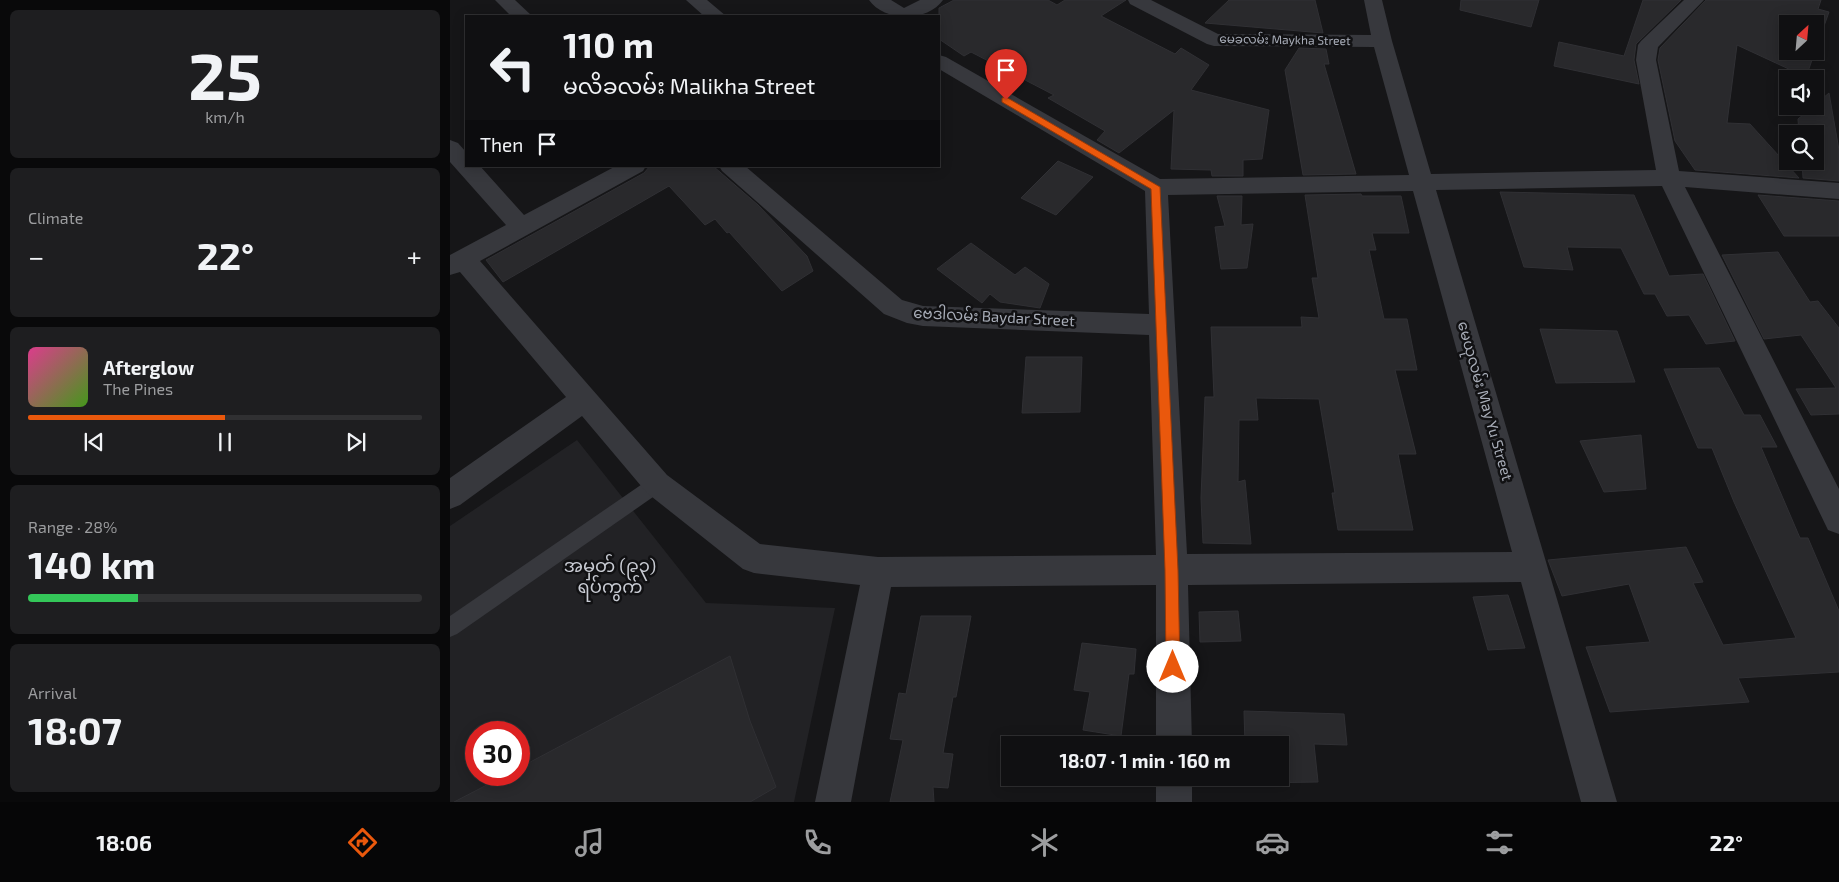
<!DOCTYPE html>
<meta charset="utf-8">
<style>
:root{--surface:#101012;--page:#1e1e20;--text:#f1f3f6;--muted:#9c9d9f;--line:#303032;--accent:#ea580c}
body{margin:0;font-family:"Exo 2","Noto Sans Myanmar",sans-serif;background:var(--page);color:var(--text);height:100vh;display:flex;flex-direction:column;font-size:19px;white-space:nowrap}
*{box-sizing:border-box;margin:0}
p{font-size:16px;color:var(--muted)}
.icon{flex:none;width:28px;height:28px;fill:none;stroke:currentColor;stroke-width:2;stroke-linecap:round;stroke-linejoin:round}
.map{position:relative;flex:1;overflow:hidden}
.side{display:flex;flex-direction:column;gap:10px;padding:10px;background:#09090a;width:450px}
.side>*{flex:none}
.guide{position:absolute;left:15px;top:15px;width:475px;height:152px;border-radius:0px;box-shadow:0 2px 12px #0003,0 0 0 1px var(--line);background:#101012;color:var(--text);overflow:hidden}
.needle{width:32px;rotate:26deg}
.fabs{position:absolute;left:1329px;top:15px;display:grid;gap:10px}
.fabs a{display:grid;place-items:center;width:45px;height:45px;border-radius:0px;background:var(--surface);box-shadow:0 2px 12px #0003,0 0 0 1px var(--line);font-size:25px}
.speed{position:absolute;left:15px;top:721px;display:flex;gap:10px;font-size:25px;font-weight:700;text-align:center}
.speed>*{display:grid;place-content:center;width:65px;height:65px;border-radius:50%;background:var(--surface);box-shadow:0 2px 12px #0003,0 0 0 1px var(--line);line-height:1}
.speed .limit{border:8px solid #d22;background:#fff;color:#111}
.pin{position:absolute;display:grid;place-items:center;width:42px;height:42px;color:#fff;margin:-51px -21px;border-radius:50% 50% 50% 0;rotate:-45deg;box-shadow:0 0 5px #0007}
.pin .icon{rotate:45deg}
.me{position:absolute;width:55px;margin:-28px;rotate:0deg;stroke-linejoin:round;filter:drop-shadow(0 0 4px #0008)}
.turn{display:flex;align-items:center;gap:18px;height:105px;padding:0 15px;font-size:22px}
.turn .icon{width:65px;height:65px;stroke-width:2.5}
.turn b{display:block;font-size:35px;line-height:42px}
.then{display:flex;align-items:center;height:48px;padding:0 15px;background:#0003;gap:10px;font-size:19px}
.big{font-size:38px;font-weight:700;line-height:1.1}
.side .widget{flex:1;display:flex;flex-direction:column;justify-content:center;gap:8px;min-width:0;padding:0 18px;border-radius:8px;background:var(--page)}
.side .dial{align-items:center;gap:0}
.dial b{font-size:65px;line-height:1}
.song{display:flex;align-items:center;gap:15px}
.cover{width:60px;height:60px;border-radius:8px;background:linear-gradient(135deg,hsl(330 70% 55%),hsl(100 70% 35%))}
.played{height:5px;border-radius:2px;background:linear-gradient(90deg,var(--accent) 50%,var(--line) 50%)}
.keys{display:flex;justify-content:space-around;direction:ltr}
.heat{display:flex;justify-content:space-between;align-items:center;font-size:28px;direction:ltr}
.charge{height:8px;border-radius:4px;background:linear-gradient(90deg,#34c759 28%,var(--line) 0)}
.trip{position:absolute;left:551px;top:736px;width:288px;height:50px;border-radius:0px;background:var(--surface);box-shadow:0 2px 12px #0003,0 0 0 1px var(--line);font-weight:700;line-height:50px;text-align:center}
.tabs{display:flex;height:80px;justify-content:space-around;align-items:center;background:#060607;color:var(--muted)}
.tabs .icon{width:35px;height:35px}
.tabs .selected{color:var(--accent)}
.tabs b{font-size:22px;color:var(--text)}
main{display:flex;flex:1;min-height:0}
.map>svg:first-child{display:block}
</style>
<main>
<section class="side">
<div class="widget dial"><b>25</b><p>km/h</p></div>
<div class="widget"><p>Climate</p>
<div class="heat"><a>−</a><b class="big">22°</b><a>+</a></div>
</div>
<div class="widget">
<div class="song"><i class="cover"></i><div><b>Afterglow</b><p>The Pines</p></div></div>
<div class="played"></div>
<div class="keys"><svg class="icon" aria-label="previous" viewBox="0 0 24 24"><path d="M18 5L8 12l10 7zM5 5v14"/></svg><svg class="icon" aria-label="pause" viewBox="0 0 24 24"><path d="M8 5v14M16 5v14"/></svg><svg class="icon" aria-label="next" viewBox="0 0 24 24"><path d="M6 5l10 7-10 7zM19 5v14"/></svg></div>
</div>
<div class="widget"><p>Range · 28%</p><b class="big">140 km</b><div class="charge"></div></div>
<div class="widget"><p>Arrival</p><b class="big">18:07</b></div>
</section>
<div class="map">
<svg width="1389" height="802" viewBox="0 0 1389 802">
<rect width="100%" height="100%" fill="#161618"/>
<path fill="#222225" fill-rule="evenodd" d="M127,440L256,603L385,608L344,802H0V526ZM26,732H69V775H26Z"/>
<g fill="#29292c" stroke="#303034" fill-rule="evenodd">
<polygon points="504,0 598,0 607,5 615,0 676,0 651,16 725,54 731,48 759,65 741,90 819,110 812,159 793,160 793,176 762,176 761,170 721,169 724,110 669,153 647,140 655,131 598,98 604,95 521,52 514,56 489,39 489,8"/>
<polygon points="779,0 865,0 873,33 755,23"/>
<polygon points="1011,0 1089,0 1081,27 1010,10"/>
<polygon points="1193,0 1231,0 1186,44 1184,60 1189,84 1104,66 1109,42 1174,56"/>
<path d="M1256,0H1371L1368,9L1379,12L1356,77L1287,45L1277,123L1300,124L1349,178L1245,170L1225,141L1208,60L1210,48ZM1338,24H1365V51H1338Z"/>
<polygon points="849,48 876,49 879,64 874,64 906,174 853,175 835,70"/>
<polygon points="1379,93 1389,150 1389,181 1353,178 1352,161 1365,161 1365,134 1349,134 1348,119"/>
<polygon points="608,161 643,177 606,215 571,198"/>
<polygon points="200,166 263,166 308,205 357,256 363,271 332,291 279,232 277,233 265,219 255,225 219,186 53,282 36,260 194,173"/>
<polygon points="1050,192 1184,195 1219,276 1253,274 1285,341 1256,344 1239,315 1217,316 1205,294 1194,294 1171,248 1117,247 1123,270 1074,267"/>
<polygon points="911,194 912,196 951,196 959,233 922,233 926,250 919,250 934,319 957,319 967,370 945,370 966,454 948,454 963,530 888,530 882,493 885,493 869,399 806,398 808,420 789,420 788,482 795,480 801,544 753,543 751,498 755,397 764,397 761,327 852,327 851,317 869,318 862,278 868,278 855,195"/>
<polygon points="1308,195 1389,201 1389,236 1334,236"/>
<polygon points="767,196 792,196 791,225 803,224 797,268 771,269 765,227 775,226"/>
<polygon points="521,243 565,275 575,267 599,284 590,308 550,302 540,294 532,303 487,269"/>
<polygon points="1328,252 1360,302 1368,301 1389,328 1389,414 1361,415 1346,389 1386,388 1351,335 1314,339 1272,255"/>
<polygon points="1090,329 1167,331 1185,382 1106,383"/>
<polygon points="576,357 632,357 630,412 572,413"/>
<polygon points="1269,368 1294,415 1310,415 1327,447 1311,447 1350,538 1358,538 1389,611 1389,672 1288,678 1299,702 1160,712 1136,647 1200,642 1179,584 1112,596 1098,560 1236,547 1253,582 1243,583 1273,645 1346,638 1284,502 1262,448 1248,448 1214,369"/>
<polygon points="1191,435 1196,489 1154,492 1130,441"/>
<polygon points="1058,595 1075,648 1038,650 1023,597"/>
<polygon points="788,611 791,641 750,642 749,612"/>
<polygon points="471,616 521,616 506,697 503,697 493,753 503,754 498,788 483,787 484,802 440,802 453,740 440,739 449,693 456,694"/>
<polygon points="632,643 686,649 684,674 679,674 671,736 633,730 640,692 624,690"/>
<polygon points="280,656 300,721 326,787 300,802 4,802 56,775 69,775 69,768"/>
<polygon points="794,711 894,714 897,745 864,744 868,782 804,783 804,778 830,778 830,745 795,745"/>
</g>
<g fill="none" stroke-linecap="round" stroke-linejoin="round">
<polygon fill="#37383d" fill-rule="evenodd" points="207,476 213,478 216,484 213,490 7,634 0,637 0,616 201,478"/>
<g fill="#37383d" fill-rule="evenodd">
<polygon points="45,0 65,0 82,16 61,16"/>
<polygon points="236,0 257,0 276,16 254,16"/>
<path d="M419,0H441L454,8L470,0H493C478,22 434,22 419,0Z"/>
<path d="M678,0H701L768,34L921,35L914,0H932L942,41L981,174L1206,170L1186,60L1188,45L1191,41L1234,0H1254L1208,47L1206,60L1229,171L1389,183V199L1235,187L1389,489V534L1378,530L1212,186L986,190L1167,802H1131L1071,582L738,585L742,745H706V585L441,587L401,802H365L410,585L304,573L293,569L197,493L132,416L10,505L0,509V478L116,397L10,272L0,275V255L56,225L0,162V140L8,143L16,152V166H30L74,215L166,166H196L193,171L30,261L217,475L310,544L428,557L706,555L699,335L473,326L457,323L434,314L272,171L269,166H295L452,300L473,306L699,314L695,191L489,69V55L496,57L710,179L959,175L924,47L764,46L757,44L680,4ZM963,191L1062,552L737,554L718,195Z"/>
<rect x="706" y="778" width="36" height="24"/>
</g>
</g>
<polygon fill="#ea580c" stroke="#983908" points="556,97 710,187 728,570 730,667 728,672 723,674 718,672 716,667 715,570 701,189 552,102 552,98"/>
<g text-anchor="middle" stroke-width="5" stroke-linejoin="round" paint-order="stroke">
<g font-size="12" fill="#a8adb8" stroke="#111113">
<text transform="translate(835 40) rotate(1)" y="4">မေခလမ်း Maykha Street</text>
</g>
<g font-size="15" fill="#a8adb8" stroke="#111113">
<text transform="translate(544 317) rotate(3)" y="5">ဗေဒါလမ်း Baydar Street</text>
<text transform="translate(1035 401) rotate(74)" y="5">မေယုလမ်း May Yu Street</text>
</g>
<g font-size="18" fill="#c9ccd4" stroke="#111113">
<text x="160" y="572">အမှတ် (၉၃)<tspan x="160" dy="21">ရပ်ကွက်</tspan></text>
</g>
</g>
</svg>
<div class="fabs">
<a><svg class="needle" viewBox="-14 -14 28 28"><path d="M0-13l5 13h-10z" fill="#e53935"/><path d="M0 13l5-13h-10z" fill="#9c9d9f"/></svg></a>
<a><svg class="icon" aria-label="sound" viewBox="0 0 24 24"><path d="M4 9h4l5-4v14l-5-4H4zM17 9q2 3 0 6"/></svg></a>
<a><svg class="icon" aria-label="search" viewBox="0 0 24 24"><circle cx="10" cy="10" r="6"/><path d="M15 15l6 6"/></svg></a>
</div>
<div class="speed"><div class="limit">30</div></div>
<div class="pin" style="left:556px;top:100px;background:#d93025"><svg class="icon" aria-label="arrive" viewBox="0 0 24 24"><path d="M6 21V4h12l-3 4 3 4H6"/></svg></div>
<svg class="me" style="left:723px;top:667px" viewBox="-20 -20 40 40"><circle r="19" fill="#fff"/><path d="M0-13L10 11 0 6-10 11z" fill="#ea580c"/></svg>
<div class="trip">18:07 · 1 min · 160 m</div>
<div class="guide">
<div class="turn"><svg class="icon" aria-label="left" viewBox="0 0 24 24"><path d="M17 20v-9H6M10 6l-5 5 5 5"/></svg><div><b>110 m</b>မလိခလမ်း Malikha Street</div></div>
<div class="then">Then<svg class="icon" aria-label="arrive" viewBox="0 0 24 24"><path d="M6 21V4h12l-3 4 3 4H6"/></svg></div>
</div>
</div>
</main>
<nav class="tabs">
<b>18:06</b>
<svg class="icon selected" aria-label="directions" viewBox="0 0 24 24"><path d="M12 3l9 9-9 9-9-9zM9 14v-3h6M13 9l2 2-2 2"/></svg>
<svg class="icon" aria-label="music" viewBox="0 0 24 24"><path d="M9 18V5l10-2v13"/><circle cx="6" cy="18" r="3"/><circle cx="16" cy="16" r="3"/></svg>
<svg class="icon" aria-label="phone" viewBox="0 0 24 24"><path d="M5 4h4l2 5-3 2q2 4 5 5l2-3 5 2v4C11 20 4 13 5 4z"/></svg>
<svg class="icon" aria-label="climate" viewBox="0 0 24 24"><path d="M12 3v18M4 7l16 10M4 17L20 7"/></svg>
<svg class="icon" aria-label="car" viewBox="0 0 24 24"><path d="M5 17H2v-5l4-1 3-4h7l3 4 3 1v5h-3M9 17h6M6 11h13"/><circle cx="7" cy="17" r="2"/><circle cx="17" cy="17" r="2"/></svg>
<svg class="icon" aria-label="filters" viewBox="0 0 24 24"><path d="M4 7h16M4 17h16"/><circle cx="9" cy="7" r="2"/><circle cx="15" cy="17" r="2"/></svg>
<b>22°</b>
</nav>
